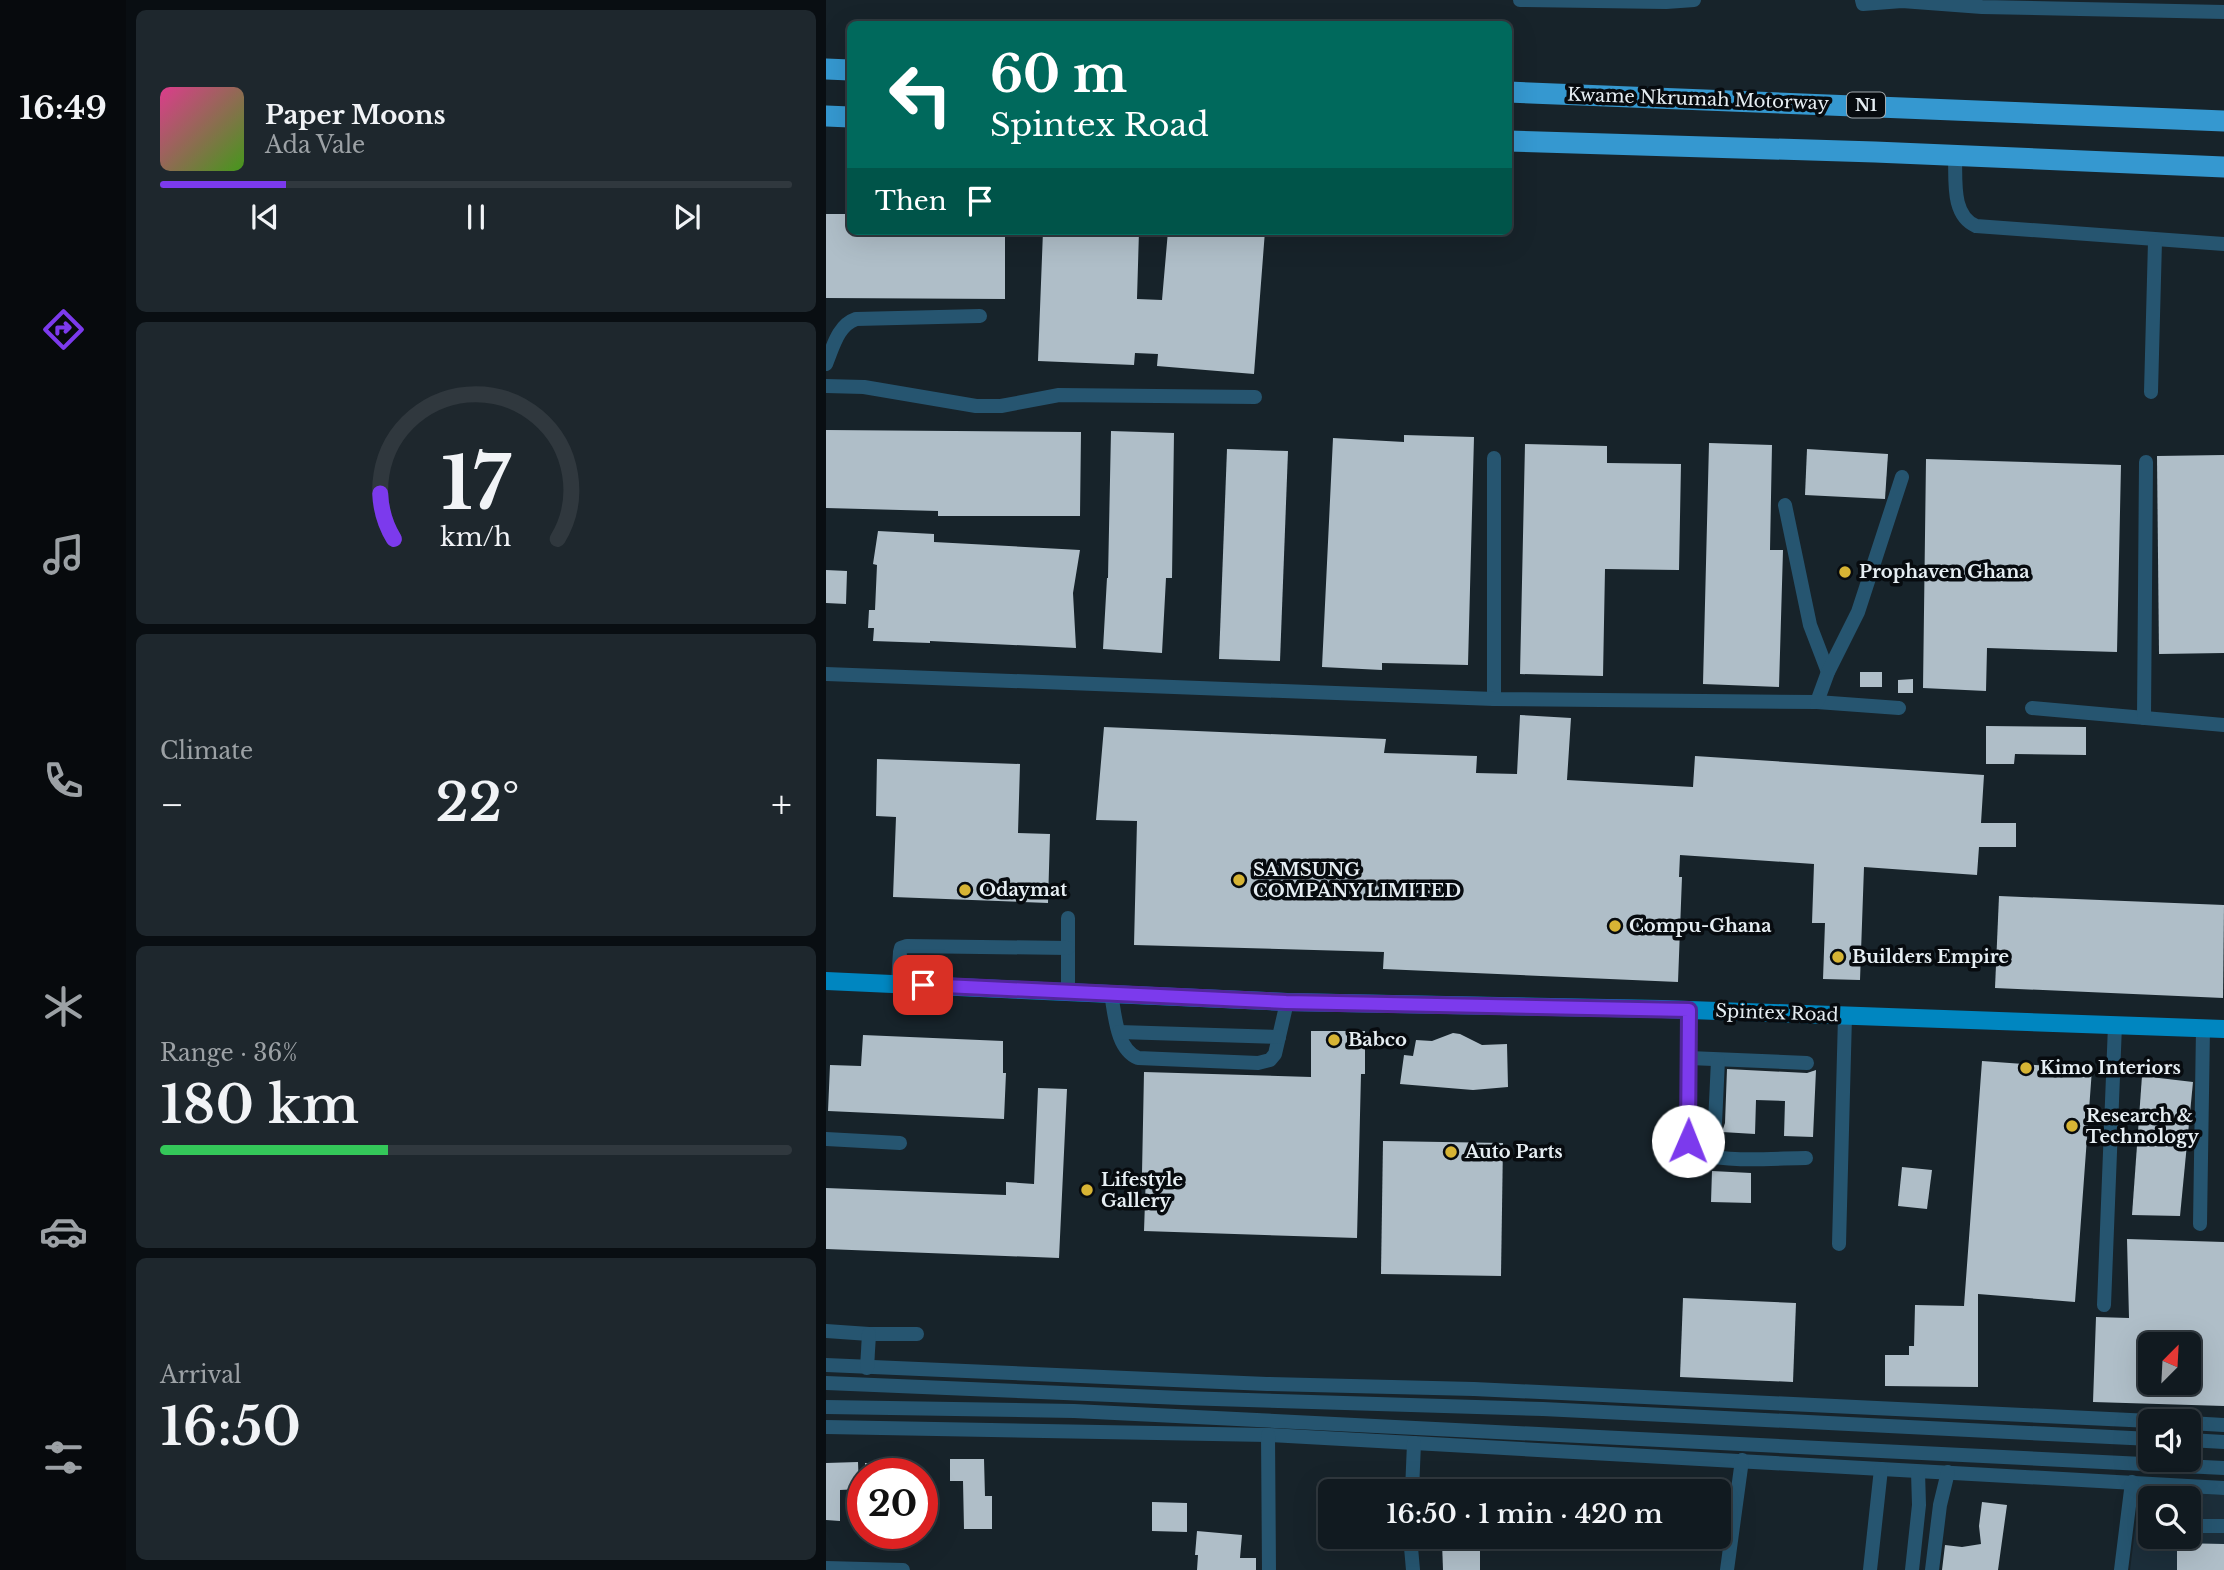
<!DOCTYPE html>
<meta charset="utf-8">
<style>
:root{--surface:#111a20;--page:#1e272d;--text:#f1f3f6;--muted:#9ca1a5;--line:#30383e;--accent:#7c3aed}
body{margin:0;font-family:"Libre Baskerville",serif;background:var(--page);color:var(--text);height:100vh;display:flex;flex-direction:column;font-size:26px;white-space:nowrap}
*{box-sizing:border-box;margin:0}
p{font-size:23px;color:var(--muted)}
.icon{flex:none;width:38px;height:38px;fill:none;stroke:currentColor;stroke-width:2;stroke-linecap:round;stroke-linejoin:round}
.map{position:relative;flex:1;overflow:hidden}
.details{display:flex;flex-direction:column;gap:10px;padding:10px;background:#090e12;width:700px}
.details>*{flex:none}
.top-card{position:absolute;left:21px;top:21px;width:665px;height:214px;border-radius:10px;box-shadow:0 7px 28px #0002,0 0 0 2px var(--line);background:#00695c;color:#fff;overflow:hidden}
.needle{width:46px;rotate:24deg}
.tools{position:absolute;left:1312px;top:1332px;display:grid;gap:14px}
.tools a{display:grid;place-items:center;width:63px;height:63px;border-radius:10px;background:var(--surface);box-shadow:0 7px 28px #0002,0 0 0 2px var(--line);font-size:35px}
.speed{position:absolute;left:21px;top:1458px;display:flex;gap:14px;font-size:35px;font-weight:700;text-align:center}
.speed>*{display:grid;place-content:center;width:91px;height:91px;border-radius:50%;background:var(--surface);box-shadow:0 7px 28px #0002,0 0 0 2px var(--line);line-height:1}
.speed .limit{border:10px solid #d22;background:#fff;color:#111}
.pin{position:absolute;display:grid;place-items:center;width:60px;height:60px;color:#fff;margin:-30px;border-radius:14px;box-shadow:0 4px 10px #0006}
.me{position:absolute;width:77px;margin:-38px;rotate:1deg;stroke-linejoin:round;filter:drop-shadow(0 0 5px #0008)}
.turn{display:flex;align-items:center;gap:24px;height:147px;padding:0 28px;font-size:32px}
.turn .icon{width:91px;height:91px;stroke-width:2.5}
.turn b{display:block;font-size:49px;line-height:60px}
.then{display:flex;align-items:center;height:66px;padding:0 28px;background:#0003;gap:14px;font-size:26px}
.big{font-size:52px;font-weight:600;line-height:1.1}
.details .widget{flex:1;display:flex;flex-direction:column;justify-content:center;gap:10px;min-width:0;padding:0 24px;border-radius:10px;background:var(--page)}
.details .dial{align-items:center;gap:0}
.dial svg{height:182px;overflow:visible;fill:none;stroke:var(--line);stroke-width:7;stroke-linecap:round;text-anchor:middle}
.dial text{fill:var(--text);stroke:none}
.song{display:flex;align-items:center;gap:21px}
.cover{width:84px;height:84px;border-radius:10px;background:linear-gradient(135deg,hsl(330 70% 55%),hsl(100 70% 35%))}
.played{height:7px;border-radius:4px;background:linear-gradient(90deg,var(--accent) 20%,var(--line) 20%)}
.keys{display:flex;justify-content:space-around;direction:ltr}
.heat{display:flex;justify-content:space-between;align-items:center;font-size:38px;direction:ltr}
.charge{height:10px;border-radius:5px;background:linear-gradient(90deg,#34c759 36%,var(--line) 0)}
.trip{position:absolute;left:492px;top:1479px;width:413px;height:70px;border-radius:10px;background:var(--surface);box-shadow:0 7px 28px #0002,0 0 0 2px var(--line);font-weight:600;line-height:70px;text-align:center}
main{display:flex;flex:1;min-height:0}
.menu{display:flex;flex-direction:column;width:126px;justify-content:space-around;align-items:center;background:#070a0d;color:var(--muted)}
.menu .icon{width:49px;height:49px}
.menu .current{color:var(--accent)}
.menu b{font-size:32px;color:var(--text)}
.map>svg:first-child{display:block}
</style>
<main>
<nav class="menu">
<b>16:49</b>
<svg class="icon current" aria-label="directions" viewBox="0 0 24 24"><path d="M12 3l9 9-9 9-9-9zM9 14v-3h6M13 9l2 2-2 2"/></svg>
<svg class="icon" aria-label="music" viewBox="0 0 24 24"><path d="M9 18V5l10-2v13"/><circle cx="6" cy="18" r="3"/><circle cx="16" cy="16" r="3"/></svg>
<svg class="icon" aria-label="phone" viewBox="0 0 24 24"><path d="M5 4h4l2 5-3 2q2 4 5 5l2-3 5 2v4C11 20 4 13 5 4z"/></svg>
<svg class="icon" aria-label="climate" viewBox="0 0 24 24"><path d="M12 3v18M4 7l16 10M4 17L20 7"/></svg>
<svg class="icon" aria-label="car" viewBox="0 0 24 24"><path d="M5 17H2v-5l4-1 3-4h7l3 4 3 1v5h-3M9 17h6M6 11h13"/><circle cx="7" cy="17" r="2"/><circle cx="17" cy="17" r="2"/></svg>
<svg class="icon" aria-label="filters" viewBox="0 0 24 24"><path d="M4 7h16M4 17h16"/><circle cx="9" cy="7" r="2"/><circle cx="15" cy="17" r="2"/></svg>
</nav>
<section class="details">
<div class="widget">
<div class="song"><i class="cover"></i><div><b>Paper Moons</b><p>Ada Vale</p></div></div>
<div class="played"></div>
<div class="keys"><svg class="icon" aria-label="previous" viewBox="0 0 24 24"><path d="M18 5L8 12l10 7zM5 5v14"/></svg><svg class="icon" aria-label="pause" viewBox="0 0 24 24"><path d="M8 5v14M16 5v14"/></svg><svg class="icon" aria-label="next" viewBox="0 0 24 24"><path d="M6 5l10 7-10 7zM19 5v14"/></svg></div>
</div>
<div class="widget dial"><svg viewBox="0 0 100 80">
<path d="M14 69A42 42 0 1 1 86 69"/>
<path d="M14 69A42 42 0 0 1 8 49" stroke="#7c3aed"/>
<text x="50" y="56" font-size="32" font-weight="700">17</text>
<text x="50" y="72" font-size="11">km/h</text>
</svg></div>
<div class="widget"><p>Climate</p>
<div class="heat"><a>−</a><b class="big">22°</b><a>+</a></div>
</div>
<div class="widget"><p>Range · 36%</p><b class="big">180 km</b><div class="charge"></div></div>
<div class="widget"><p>Arrival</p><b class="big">16:50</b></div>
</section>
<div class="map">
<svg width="1398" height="1570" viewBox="0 0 1398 1570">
<rect width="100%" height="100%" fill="#17232a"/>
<path fill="#1c2e3a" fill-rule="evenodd" d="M1314,1490L1398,1495V1570H1304ZM1325,1498H1363V1536H1325Z"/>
<g fill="#afbec8" fill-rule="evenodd">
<polygon points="0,214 24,214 24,231 179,231 179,299 0,298"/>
<polygon points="217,231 313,231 311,299 336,300 342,231 439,231 428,374 331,366 332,354 309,353 308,365 212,361"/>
<polygon points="0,430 255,432 254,516 112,516 112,511 0,508"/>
<polygon points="285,431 348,433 346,578 340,578 336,653 277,649 281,578 282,578"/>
<polygon points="578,435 648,437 642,665 556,663 556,670 496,667 507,438 578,442"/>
<polygon points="883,443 946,445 944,550 957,550 953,687 877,684"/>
<polygon points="699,444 781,446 781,463 855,464 853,570 779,569 777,676 694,674"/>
<polygon points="401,449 462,451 454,661 393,659"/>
<polygon points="981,449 1062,454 1059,499 979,495"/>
<polygon points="1398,455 1398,653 1333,654 1331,456"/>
<polygon points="1100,459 1295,465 1291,652 1161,648 1160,691 1097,688"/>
<polygon points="52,531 108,534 108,542 254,550 247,593 250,648 104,641 104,643 47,641 48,628 42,628 43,610 49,610 51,565 47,564"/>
<polygon points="0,570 21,571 20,604 0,603"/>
<rect x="1034" y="672" width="22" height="15"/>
<polygon points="1087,679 1087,693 1072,693 1072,680"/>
<polygon points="694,715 745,718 741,780 867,787 869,756 1158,775 1155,823 1190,823 1190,847 1153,847 1151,875 1038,867 1034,980 997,979 999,923 986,923 988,864 854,855 853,877 856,877 852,982 557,969 558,952 308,945 311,821 270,820 278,727 560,739 558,753 651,756 650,773 691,774"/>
<polygon points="1160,726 1260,727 1260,755 1189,754 1188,764 1160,764"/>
<polygon points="51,759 194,764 192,833 224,834 222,903 67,897 70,817 50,816"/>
<polygon points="1173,896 1398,905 1397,998 1169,988"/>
<polygon points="485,1031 539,1031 539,1074 535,1074 531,1238 318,1231 320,1173 316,1173 318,1072 485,1077"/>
<polygon points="627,1033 634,1034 656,1045 681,1044 682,1087 647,1090 574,1084 578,1055 587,1056 590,1040 606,1041"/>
<polygon points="37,1035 177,1041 177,1073 180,1073 178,1119 2,1111 4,1065 35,1066"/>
<polygon points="1156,1061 1266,1069 1249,1302 1152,1294 1152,1387 1059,1386 1059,1355 1083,1355 1083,1346 1088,1346 1089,1305 1138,1306"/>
<polygon points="901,1069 981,1073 990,1070 987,1137 958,1136 959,1101 930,1100 929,1134 896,1132 899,1123"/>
<polygon points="1316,1076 1367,1082 1354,1216 1306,1215"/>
<polygon points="212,1088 241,1089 233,1258 0,1249 0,1188 180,1195 180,1182 208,1184"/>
<polygon points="557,1141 677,1143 675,1276 555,1274"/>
<polygon points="1076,1167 1106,1170 1101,1209 1072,1206"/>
<polygon points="886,1171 925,1173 925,1203 885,1202"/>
<path d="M1301,1239L1398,1242V1406L1267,1402L1270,1317L1303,1318ZM1325,1344H1363V1382H1325Z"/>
<polygon points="857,1298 970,1303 967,1382 854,1377"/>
<polygon points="124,1459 158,1459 159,1496 166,1496 166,1529 138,1529 137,1481 124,1481"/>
<polygon points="32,1462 33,1489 14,1490 14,1521 0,1520 0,1463"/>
<rect x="39" y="1463" width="41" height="11"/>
<polygon points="326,1502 361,1503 361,1532 326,1531"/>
<polygon points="1156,1502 1181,1505 1172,1570 1116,1570 1119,1545 1136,1547 1155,1544 1153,1526"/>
<polygon points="371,1531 416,1535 414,1558 430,1558 430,1570 371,1570 372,1555 369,1555"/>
<polygon points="654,1541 654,1570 617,1570 616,1542"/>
<polygon points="1351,1543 1398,1544 1398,1570 1351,1570"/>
</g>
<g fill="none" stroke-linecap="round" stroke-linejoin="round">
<g stroke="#265570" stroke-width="14">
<polyline points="694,0 840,2 868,0"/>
<polyline points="1036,0 1037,4 1076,1 1156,7 1398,12"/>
<path d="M1129,157C1130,180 1125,215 1150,226L1398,244"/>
<path d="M0,364C7,347 12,325 30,319L154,316"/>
<polyline points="0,386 38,387 150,406 175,406 233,395 429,397"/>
<polyline points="1325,392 1329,241"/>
<polyline points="668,458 668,699"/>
<polyline points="959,505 984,625 1002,672"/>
<polyline points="0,674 668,699 991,702 1073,708"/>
<polyline points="991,702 1002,672 1032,612 1076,477"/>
<polyline points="1206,708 1398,725"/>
<polyline points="1318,718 1320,462"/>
<polyline points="242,918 242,991"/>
<polyline points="72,984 74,952 75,948 81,946 242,948"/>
<path d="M285,994C289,1014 290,1049 312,1058L432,1063L444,1060L449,1054L461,1002"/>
<path d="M863,1010L862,1141C867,1147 871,1151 879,1154C901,1163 954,1158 980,1158"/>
<polyline points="293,1032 453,1037"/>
<polyline points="863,1058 981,1063"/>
<polyline points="889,1123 892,1060"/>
<polyline points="0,1139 74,1143"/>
<polyline points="1374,1224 1377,1028"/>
<polyline points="1013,1244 1019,1016"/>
<polyline points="1278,1305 1289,1025"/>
<polyline points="0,1331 43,1334 91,1334"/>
<polyline points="0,1365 441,1384 648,1389 1325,1421"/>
<polyline points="41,1368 43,1334"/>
<polyline points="0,1383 356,1398 717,1409 1325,1439"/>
<polyline points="0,1407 248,1411 1398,1468"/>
<polyline points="1363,1423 1398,1425"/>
<polyline points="0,1427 442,1435 1398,1488"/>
<polyline points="442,1435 443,1570"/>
<polyline points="1363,1440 1398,1442"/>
<polyline points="586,1491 588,1443"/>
<polyline points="1363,1526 1398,1526"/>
<polyline points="584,1536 587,1570"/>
<polyline points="0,1568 77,1570"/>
<polyline points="901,1570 916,1460"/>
<polyline points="1044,1570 1055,1469"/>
<polyline points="1086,1570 1093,1505 1092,1472"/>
<polyline points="1106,1570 1114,1505 1122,1472"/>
<polyline points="1295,1570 1306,1482"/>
</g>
<polyline stroke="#0086c0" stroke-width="18" points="0,981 461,1002 836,1009 1398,1029"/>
<g stroke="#3598d0" stroke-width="21">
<polyline points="0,69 24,70"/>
<polyline points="682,92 1398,121"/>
<polyline points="0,116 24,117"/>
<polyline points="682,141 1049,152 1398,167"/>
</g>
</g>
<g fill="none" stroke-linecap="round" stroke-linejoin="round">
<defs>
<polyline id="route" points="97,985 460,1002 863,1010 862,1141"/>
</defs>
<use href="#route" stroke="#51269a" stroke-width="18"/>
<use href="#route" stroke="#7c3aed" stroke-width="12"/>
</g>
<g fill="#d7b434" stroke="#070b0f" stroke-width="2.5">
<circle cx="1019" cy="572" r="7"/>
<circle cx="413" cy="880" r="7"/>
<circle cx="139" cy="890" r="7"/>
<circle cx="789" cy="926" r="7"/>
<circle cx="1012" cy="957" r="7"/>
<circle cx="508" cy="1040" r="7"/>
<circle cx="1200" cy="1068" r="7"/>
<circle cx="1246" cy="1126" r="7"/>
<circle cx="625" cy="1152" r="7"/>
<circle cx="261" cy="1190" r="7"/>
</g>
<g text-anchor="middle" stroke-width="7" stroke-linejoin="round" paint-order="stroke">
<rect fill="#070b0f" stroke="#a3aaaf" stroke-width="2" x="1021" y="92.5" width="38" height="25" rx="5"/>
<g font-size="16" font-weight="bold" fill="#e6eef3">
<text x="1040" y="111">N1</text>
</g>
<g font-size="18" fill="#e6eef3" stroke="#070b0f">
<text transform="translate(872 99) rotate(2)" y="6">Kwame Nkrumah Motorway</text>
<text transform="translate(951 1013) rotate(2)" y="6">Spintex Road</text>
</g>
<g font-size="18" font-weight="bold" fill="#e6eef3" stroke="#070b0f" text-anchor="start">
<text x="1033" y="578">Prophaven Ghana</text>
<text x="427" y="876">SAMSUNG<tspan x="427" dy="21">COMPANY LIMITED</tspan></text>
<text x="153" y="896">Odaymat</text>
<text x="803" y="932">Compu-Ghana</text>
<text x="1026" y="963">Builders Empire</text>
<text x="522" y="1046">Babco</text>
<text x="1214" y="1074">Kimo Interiors</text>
<text x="1260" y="1122">Research &amp;<tspan x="1260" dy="21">Technology</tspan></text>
<text x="639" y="1158">Auto Parts</text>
<text x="275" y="1186">Lifestyle<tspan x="275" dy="21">Gallery</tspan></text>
</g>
</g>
</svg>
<div class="tools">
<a><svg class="needle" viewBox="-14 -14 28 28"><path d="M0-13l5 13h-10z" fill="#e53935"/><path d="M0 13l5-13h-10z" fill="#9ca1a5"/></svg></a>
<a><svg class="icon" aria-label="sound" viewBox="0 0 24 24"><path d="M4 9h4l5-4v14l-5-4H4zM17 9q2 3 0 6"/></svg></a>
<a><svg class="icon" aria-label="search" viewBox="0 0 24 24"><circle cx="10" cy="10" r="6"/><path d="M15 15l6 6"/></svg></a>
</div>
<div class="speed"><div class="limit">20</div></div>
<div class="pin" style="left:97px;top:985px;background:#d93025"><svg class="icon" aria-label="arrive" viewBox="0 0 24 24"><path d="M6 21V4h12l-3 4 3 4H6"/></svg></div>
<svg class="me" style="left:862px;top:1141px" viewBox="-20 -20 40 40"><circle r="19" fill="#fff"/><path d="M0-13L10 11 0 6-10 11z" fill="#7c3aed"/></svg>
<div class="trip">16:50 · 1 min · 420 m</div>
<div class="top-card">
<div class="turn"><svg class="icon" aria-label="left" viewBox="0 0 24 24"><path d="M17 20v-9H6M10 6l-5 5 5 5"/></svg><div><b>60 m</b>Spintex Road</div></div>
<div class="then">Then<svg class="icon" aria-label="arrive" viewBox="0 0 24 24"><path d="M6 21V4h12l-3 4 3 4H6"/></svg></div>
</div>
</div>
</main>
